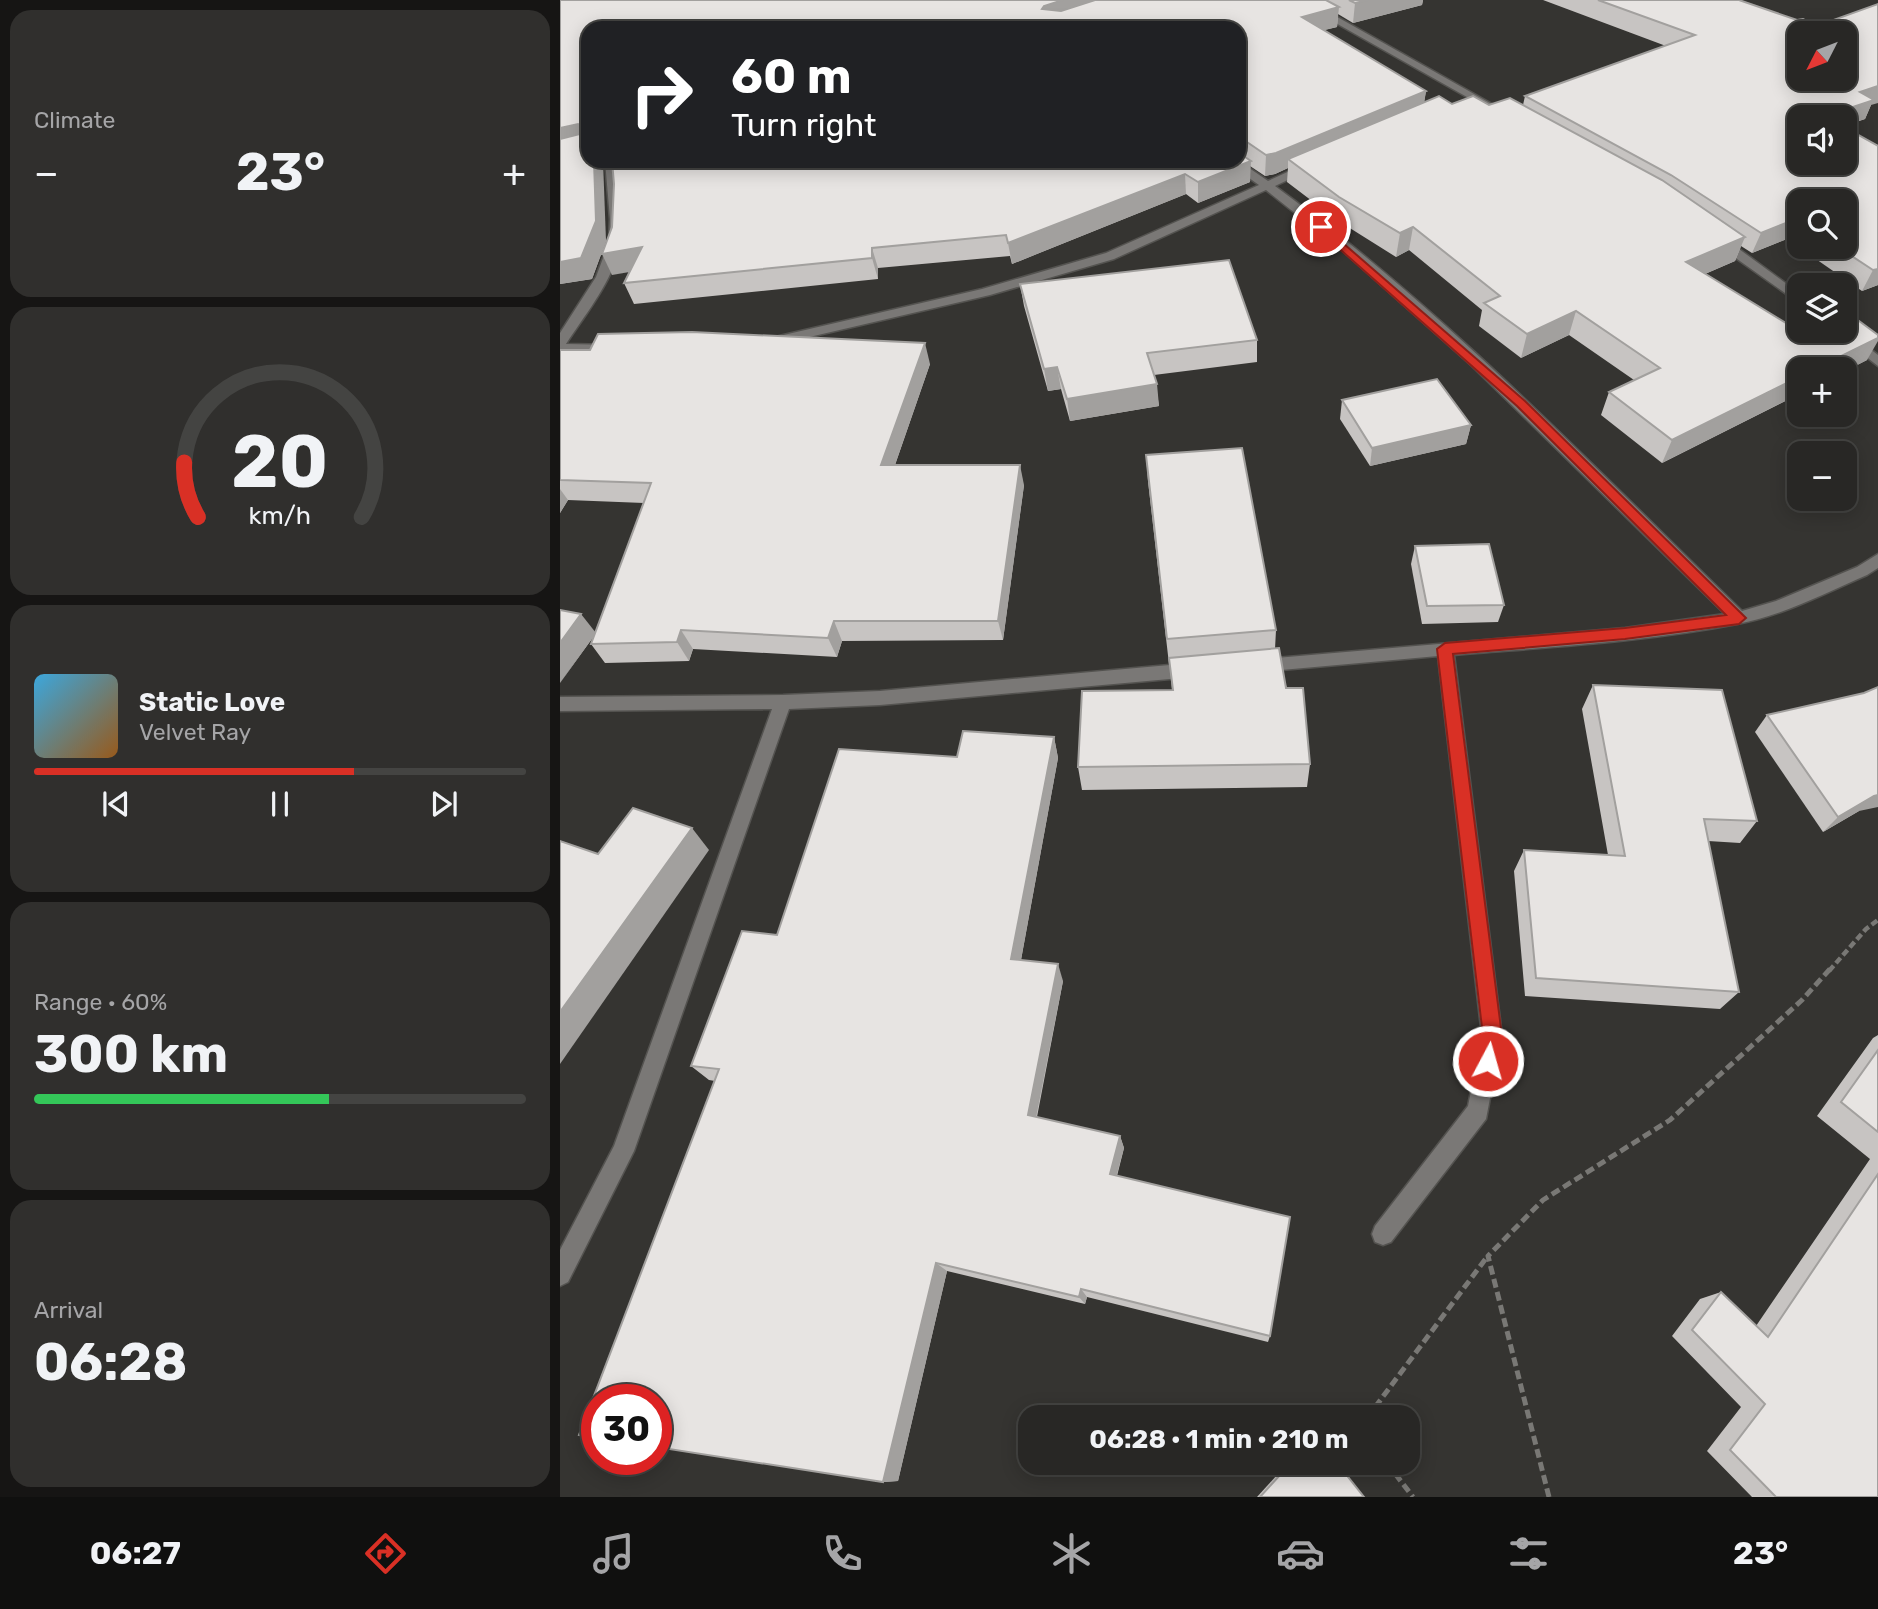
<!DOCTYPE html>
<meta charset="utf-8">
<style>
:root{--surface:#282725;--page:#302f2d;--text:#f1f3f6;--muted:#a5a5a7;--line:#444442;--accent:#d93025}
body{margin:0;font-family:Rubik,sans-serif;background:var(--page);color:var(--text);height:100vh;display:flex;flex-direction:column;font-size:26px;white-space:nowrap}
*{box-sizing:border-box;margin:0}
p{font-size:23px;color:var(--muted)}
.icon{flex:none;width:38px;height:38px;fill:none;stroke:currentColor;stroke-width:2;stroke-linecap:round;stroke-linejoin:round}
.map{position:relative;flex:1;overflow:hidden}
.details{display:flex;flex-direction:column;gap:10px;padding:10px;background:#161514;width:560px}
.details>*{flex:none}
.banner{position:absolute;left:21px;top:21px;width:665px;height:147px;border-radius:21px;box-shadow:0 4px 18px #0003,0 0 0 2px var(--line);background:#202124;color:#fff;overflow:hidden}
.needle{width:46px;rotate:228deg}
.buttons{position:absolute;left:1227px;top:21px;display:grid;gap:14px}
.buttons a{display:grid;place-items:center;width:70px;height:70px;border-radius:14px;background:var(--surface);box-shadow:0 4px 18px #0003,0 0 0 2px var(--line);font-size:35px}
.speed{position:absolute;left:21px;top:1384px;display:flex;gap:14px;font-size:35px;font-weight:700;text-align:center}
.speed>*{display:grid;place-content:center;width:91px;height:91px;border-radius:50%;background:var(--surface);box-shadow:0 4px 18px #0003,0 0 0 2px var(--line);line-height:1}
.speed .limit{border:10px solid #d22;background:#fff;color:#111}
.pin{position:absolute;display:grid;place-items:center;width:60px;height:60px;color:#fff;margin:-30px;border:4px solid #fff;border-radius:50%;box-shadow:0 2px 7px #0007}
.me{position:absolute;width:77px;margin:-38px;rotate:6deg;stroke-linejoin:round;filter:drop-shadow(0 0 5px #0008)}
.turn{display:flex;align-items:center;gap:24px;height:147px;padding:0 35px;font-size:32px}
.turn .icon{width:91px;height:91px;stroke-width:2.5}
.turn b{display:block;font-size:49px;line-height:60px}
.big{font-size:52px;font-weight:700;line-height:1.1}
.details .card{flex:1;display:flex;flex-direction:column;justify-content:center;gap:10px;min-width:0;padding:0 24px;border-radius:21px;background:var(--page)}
.details .dial{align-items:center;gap:0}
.dial svg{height:182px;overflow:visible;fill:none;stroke:var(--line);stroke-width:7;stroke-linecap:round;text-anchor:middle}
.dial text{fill:var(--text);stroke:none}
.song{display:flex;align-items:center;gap:21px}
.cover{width:84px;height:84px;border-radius:10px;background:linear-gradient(135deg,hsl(200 70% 55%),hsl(30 70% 35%))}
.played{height:7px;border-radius:4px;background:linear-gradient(90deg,var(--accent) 65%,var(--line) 65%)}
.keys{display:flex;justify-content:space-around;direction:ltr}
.heat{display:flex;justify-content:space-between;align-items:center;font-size:38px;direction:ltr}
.charge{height:10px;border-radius:5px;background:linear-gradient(90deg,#34c759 60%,var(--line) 0)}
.trip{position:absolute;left:458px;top:1405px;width:402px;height:70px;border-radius:21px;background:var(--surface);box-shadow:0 4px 18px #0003,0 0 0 2px var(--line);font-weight:700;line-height:70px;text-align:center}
.tabs{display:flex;height:112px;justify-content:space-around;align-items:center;background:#10100f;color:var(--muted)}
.tabs .icon{width:49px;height:49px}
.tabs .on{color:var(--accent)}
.tabs b{font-size:32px;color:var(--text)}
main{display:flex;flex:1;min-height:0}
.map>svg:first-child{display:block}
</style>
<main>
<section class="details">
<div class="card"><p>Climate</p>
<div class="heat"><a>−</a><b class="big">23°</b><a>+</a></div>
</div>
<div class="card dial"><svg viewBox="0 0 100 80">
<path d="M14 69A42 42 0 1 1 86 69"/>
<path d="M14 69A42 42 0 0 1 8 45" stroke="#d93025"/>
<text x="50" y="56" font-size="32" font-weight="700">20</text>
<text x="50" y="72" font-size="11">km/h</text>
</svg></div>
<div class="card">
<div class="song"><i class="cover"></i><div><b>Static Love</b><p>Velvet Ray</p></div></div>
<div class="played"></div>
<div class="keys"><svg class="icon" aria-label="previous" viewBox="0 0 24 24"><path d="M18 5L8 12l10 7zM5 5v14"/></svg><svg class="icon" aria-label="pause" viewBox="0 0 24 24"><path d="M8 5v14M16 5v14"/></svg><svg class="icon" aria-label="next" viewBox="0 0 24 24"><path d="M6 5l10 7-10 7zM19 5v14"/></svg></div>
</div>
<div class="card"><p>Range · 60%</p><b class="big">300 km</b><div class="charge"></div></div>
<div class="card"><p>Arrival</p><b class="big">06:28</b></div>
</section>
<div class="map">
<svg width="1318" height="1497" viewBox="0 0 1318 1497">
<rect width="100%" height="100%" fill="#353431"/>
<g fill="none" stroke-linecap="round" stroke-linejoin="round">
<defs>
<g id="minor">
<polygon points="735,0 747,0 939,108 930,110"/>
<path d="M45,161H57C59,185 63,208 62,232C59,274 28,310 6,344L55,345L62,349L55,353L0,352V333L36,277L49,242L50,219Z"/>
<path d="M665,161H679L708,181L745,164H753V168L715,186C884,310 1032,465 1182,611L1216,601L1297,567L1318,554V568L1307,575C1265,593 1222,616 1177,624C1084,642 988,647 894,655L942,1036L926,1119L831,1242L823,1245L815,1242L812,1234L815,1226L908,1106L922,1036L878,656L698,672L692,670L690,665L692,660L1065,628L1165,614L912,366L784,252L706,190L554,259L430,295L215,345L208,341L215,337L422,289L546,253L699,185Z"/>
<polygon points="1156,238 1164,238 1239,293 1239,303 1156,244"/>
<polygon points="1284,329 1318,355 1318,366 1273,331"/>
<polygon points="632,663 638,665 640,670 638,675 632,677 320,705 229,709 74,1151 8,1282 0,1286 0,1250 54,1146 212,709 0,711 0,697 223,695 320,691"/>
</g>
</defs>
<use href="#minor" stroke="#545350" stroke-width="3"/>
<polyline stroke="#797875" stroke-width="4.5" stroke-dasharray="7 3.5" stroke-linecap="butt" points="1269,971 1306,929 1318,920"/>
<g stroke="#797875" stroke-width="5" stroke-dasharray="9 4.5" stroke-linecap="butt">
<polyline points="807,1418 927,1257"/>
<polyline points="827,1463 853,1497"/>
<polyline points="989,1497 928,1256 983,1200 1110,1120 1242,1000 1270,969"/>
</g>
<use href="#minor" fill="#7a7876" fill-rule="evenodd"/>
</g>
<g fill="#c7c4c2" fill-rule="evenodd">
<path d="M0,0H863L862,5L793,23L778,14L777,27L764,30L866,91L864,102L929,105H963L965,96L1106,46L983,0H1179L1311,105L1305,119L1284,126L1239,117L1318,146V285L1302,291L1227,239L1192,253L1181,246L1175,261L1145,274L1239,331L1307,360L1102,463L1041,415L1049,392L1074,380L1009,335L961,358L919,326L922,310L849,250L836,257L777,220L727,182L728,168L715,174L705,176L690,166V182L638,203L626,194L452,264L450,256L318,268V279L74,304L64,283L69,272L52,275L679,161V28H28V161L46,241L32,279L0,284ZM1239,201L1284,247H1239Z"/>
<polygon points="460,284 697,340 697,362 594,375 599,406 510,421 501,389 488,391 464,306"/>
<polygon points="0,350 370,364 335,465 464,485 443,640 282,641 277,657 133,649 129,661 45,663 31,644 34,636 0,683 35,633 84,503 8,500 0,513"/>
<polygon points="782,400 911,425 906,444 810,466 780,419"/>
<polygon points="586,455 716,630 715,649 750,764 747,787 522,790 518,767 612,690 610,664 609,664 588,481"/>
<polygon points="855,546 944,605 938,622 862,624 851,564"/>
<polygon points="1033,685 1197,821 1180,843 1148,841 1179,992 1160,1009 965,996 954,871 964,850 1048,855 1022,709"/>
<polygon points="1207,715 1299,811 1263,832 1195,732"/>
<polygon points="494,737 498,758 461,960 503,981 477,1117 560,1136 564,1148 557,1176 710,1336 708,1342 527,1297 525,1304 387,1271 338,1481 323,1482 155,1081 149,1080 131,1066 217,935 397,757"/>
<polygon points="1318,1035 1318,1497 1192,1497 1147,1451 1181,1407 1112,1336 1140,1299 1161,1292 1196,1326 1310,1159 1257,1116 1313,1038"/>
<polygon points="728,1463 777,1463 804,1497 697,1497"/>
</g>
<g fill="#a2a09e">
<polygon points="503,0 564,0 486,25 482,9 484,6"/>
<polygon points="808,0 863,0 862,5 793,23 795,3"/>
<polygon points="779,7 777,27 741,36 742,17"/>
<polygon points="1318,86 1318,103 1311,105 1305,119 1284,126 1284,117 1265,117 1300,92"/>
<polygon points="866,91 863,111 728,159 728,168 715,174 705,176 706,155"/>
<polygon points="18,124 27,144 0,150 0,128"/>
<polygon points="34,161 43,161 46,241 32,279 0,284 0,262"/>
<polygon points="691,161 690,182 638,203 638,182"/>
<polygon points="625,174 626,194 452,264 448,243"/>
<polygon points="1236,219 1227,239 1192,253 1201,233"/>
<polygon points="853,227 849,250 836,257 840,233"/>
<polygon points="1185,237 1175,261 1117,286 1126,262"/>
<polygon points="82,247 92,268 52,275 42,254"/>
<polygon points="312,248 318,268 318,279 312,258"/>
<polygon points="1318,269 1318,285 1302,291 1313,270"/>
<polygon points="1016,311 1009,335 961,358 967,334"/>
<polygon points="1318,338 1318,341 1307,360 1284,372 1284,369 1255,369"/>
<polygon points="365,343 370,364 328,485 321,465"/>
<polygon points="497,367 501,389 488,391 484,369"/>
<polygon points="1239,377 1239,394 1102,463 1112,440"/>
<polygon points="597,384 599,406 510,421 507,399"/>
<polygon points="911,425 906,444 810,466 812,448"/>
<polygon points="460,465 464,485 443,640 438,621"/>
<polygon points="0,489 8,500 0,513"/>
<polygon points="21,614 36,633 0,683 0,643"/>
<polygon points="274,621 282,641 277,657 268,638"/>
<polygon points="121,630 133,649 129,661 117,642"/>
<polygon points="494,737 498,758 458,976 451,959"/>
<polygon points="1318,795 1318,807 1299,811 1263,832 1278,817 1314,796"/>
<polygon points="132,828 149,850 0,1064 0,1012"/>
<polygon points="498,964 503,981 474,1128 468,1115"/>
<polygon points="560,1136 564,1148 554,1185 550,1174"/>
<polygon points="376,1263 387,1271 338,1481 323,1482"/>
<polygon points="521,1289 527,1297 525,1304 519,1297"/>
</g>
<g fill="#e7e4e2" stroke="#a2a09e" stroke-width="2" fill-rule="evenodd">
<polygon points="0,0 503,0 484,6 482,9 501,11 535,0 766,0 779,7 742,17 866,91 716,153 706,155 681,138 679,138 679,28 28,28 28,161 34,161 36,221 21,258 0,262 0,139 20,134 21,127 18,124 0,128"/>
<polygon points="789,0 808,0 795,3"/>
<path d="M1038,0H1179L1237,20L1243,19L1257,26L1318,4V86L1300,92L1314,100L1266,116L1268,117H1239V163H1284V127L1318,146V269L1313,270L1278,247H1284V201H1239V221L1236,219L1201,233L1111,175L965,96L1135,35ZM1239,33H1284V79H1239Z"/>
<polygon points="879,96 892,104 913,96 929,105 950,98 1102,180 1185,237 1126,262 1239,331 1284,331 1284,317 1291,315 1318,335 1318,338 1255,369 1239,369 1239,377 1112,440 1049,392 1100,368 1016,311 967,334 924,303 940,296 853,227 840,233 779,197 728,159"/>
<polygon points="679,153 691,161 638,182 625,174 448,243 446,235 312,248 312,258 64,283 82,247 42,254 52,227 54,184 52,161 679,161"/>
<polygon points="669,260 697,340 587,353 597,384 507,399 497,367 484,369 460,284"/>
<polygon points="132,332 365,343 321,465 460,465 438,621 274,621 268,638 121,630 117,642 31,644 91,483 0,480 0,350 30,350 38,334"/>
<polygon points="877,379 911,425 812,448 782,400"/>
<polygon points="682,448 716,630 607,639 586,455"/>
<polygon points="929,544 944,605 867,606 855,546"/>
<polygon points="0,610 21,614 0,643"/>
<polygon points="719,648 726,688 743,688 750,764 518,767 522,691 613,690 609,658"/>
<polygon points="1033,685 1162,690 1197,821 1144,819 1179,992 976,978 964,850 1065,856"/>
<polygon points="1318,687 1318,795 1314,796 1278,817 1207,715 1304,693"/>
<polygon points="403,731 494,737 451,959 498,964 468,1115 560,1136 550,1174 730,1217 710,1336 521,1289 519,1297 376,1263 323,1482 96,1447 96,1400 37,1400 37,1438 19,1435 159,1069 131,1066 182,931 217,935 279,749 397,757"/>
<polygon points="73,808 132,828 0,1012 0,841 38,854"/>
<polygon points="1318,1050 1318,1132 1281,1102"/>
<polygon points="1318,1174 1318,1497 1216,1497 1170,1450 1205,1404 1132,1330 1161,1292 1208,1337"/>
<polygon points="731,1463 777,1463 804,1497 700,1497"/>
</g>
<polygon fill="#d93025" stroke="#8d1f18" stroke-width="2" points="761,224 965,401 1186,618 1179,624 1065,639 893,654 942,1036 934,1068 928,1070 921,1068 918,1061 923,1036 877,649 885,643 1065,628 1166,615 957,406 757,229 757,225"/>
</svg>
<div class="buttons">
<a><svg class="needle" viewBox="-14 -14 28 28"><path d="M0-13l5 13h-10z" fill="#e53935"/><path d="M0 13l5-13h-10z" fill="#a5a5a7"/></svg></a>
<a><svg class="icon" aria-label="sound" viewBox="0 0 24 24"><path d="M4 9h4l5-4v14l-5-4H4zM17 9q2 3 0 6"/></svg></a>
<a><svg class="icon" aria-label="search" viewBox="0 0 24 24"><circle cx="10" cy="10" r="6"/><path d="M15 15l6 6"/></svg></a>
<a><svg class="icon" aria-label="layers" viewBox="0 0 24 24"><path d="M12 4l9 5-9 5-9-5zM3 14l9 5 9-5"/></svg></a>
<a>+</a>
<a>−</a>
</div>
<div class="speed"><div class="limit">30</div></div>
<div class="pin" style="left:761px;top:227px;background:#d93025"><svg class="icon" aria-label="arrive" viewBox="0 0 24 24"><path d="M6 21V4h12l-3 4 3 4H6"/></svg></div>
<svg class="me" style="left:928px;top:1061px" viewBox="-20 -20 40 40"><circle r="17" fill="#d93025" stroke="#fff" stroke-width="3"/><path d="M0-11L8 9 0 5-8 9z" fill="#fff"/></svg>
<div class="trip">06:28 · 1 min · 210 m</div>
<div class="banner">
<div class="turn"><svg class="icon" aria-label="right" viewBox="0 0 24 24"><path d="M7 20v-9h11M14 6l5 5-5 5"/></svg><div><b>60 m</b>Turn right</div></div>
</div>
</div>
</main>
<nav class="tabs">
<b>06:27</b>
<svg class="icon on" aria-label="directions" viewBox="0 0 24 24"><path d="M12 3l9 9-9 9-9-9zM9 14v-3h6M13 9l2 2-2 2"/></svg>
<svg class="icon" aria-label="music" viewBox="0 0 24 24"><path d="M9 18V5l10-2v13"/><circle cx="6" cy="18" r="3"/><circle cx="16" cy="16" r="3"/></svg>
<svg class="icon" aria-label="phone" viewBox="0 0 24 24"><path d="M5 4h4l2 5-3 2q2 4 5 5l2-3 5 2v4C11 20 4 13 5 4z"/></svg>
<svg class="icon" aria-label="climate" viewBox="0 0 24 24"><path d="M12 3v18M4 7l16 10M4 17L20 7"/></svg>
<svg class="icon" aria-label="car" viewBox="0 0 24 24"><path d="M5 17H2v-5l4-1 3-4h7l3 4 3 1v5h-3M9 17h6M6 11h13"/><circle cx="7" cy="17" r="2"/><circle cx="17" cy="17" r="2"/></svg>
<svg class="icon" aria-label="filters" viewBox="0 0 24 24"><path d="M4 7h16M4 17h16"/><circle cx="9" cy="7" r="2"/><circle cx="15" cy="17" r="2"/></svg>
<b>23°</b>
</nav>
